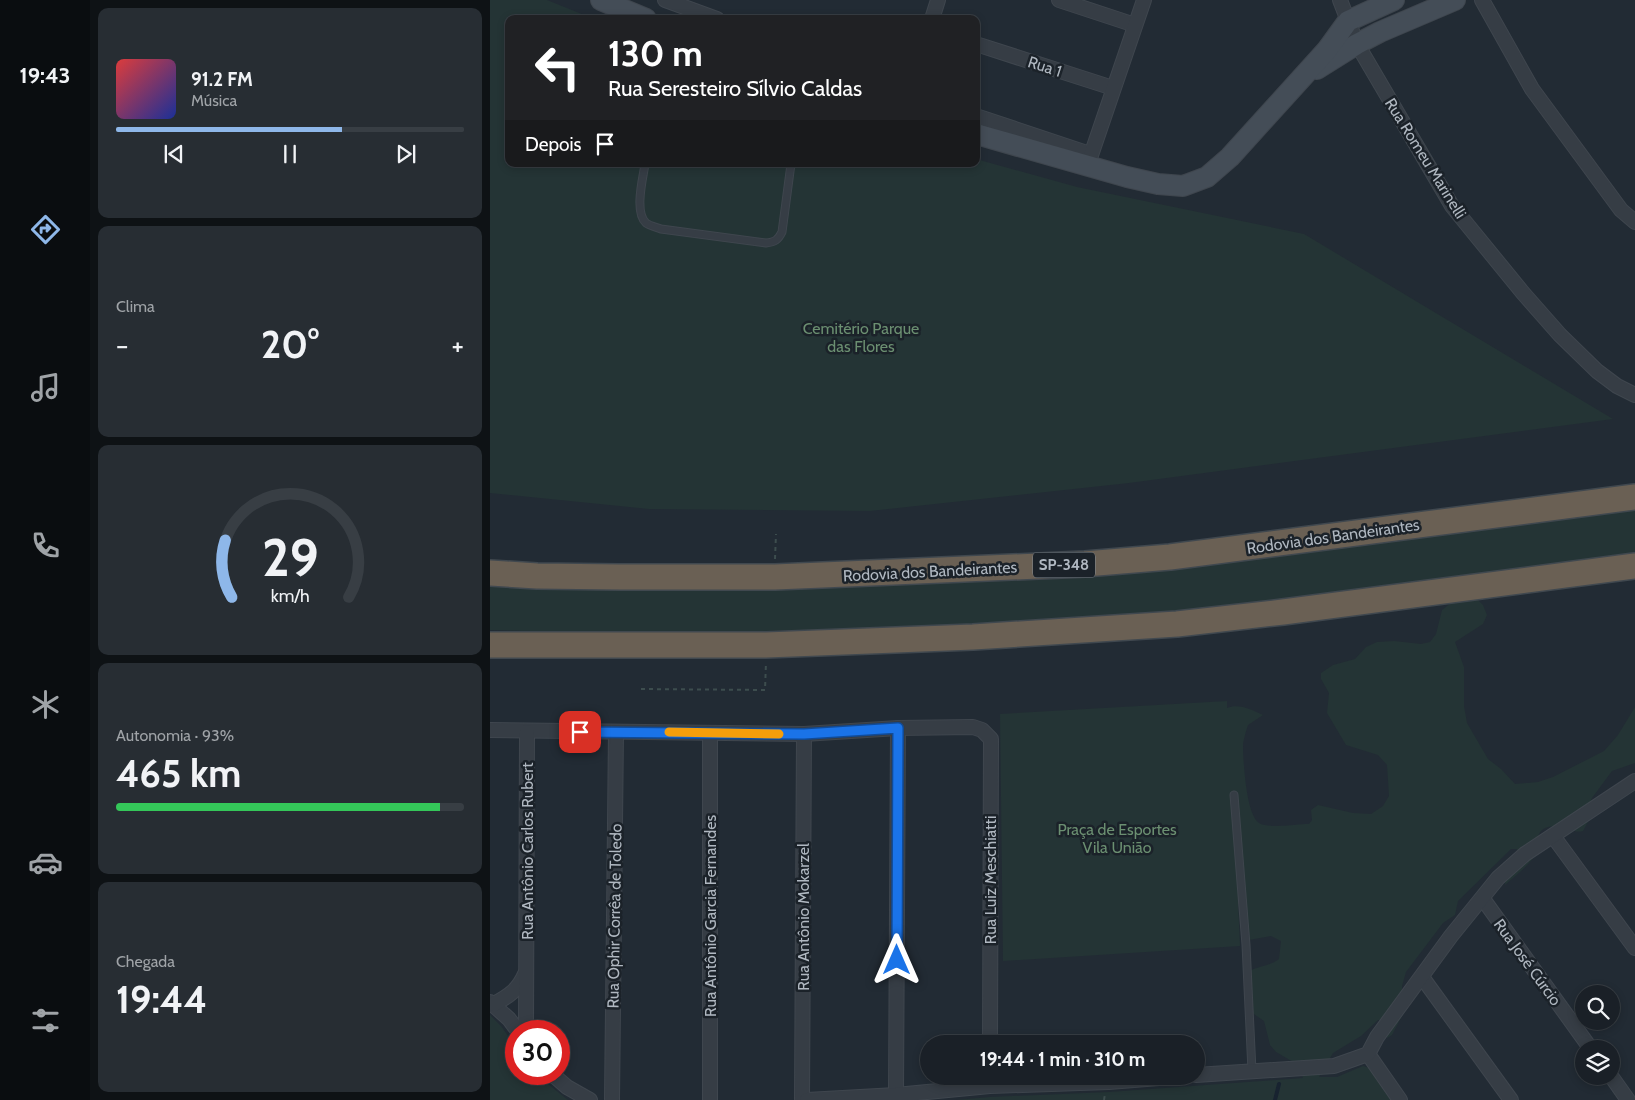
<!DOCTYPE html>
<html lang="pt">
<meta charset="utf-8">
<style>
:root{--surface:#1a2027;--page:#272d33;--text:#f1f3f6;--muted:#9fa3a7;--line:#383e44;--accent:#8eb7e9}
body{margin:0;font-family:Cabin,sans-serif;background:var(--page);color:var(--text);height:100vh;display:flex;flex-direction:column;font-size:19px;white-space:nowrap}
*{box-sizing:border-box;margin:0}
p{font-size:16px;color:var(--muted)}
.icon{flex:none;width:28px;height:28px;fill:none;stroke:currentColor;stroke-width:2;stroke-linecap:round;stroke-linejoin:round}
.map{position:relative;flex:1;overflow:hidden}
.panel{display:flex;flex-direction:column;gap:8px;padding:8px;background:#0e1215;width:400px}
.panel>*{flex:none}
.banner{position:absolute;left:15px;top:15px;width:475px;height:152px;border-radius:10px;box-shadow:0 2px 8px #0003,0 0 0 1px var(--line);background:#202124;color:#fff;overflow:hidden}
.controls{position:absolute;left:1085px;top:985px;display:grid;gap:10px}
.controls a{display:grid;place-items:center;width:45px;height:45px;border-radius:50%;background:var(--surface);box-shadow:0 2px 8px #0003,0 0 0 1px var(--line);font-size:25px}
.speed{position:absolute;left:15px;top:1020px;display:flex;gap:10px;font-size:25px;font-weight:700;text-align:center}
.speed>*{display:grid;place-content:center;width:65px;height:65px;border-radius:50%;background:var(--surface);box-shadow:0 2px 8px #0003,0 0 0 1px var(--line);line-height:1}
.speed .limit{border:8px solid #d22;background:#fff;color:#111}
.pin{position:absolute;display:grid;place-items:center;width:42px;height:42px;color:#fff;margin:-21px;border-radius:10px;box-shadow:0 2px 8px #0006}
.me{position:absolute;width:55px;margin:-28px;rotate:0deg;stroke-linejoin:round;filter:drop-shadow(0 0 4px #0008)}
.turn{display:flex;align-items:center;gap:18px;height:105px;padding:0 20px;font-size:22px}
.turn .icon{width:65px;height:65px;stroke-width:2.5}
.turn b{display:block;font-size:35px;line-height:42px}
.then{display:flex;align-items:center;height:48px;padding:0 20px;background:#0003;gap:10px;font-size:19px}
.big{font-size:38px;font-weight:700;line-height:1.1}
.panel .tile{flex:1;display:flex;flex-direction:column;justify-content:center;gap:8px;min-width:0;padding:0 18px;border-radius:10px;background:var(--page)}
.panel .dial{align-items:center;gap:0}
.dial svg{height:130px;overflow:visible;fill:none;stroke:var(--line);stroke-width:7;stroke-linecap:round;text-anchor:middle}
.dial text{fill:var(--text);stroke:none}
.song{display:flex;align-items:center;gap:15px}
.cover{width:60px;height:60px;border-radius:8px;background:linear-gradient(135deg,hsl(0 70% 55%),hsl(230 70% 35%))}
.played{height:5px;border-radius:2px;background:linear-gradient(90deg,var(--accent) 65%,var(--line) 65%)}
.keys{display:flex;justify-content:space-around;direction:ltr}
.heat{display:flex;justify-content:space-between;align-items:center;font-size:28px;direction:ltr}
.charge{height:8px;border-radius:4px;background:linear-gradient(90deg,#34c759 93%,var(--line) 0)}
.trip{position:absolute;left:430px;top:1035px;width:285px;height:50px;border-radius:25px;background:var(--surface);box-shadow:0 2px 8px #0003,0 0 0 1px var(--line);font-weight:700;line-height:50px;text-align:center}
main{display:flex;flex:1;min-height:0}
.tab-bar{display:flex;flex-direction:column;width:90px;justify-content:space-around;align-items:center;background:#0a0d10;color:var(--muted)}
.tab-bar .icon{width:35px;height:35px}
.tab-bar .current{color:var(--accent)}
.tab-bar b{font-size:22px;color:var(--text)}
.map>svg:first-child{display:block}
</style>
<main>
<nav class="tab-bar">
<b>19:43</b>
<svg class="icon current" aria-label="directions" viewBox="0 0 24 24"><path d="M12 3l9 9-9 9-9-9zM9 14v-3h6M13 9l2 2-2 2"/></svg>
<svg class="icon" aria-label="music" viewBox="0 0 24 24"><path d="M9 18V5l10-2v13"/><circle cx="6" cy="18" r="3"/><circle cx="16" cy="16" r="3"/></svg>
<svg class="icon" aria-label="phone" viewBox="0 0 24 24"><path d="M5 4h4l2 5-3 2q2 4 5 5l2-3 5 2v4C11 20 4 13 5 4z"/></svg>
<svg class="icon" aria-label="climate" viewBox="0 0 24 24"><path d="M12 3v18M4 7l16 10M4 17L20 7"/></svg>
<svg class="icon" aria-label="car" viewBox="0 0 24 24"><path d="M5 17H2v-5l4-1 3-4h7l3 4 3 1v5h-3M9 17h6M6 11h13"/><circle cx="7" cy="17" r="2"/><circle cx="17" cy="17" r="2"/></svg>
<svg class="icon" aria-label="filters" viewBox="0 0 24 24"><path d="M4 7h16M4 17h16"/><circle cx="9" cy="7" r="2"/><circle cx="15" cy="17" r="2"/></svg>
</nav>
<section class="panel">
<div class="tile">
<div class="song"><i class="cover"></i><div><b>91.2 FM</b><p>Música</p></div></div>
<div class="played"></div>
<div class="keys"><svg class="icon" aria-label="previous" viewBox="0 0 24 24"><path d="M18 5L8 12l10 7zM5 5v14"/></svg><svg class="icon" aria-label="pause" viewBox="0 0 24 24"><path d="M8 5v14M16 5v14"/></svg><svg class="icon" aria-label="next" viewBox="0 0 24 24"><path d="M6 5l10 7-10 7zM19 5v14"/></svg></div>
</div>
<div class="tile"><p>Clima</p>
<div class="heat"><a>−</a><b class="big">20°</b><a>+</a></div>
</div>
<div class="tile dial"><svg viewBox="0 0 100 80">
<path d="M14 69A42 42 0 1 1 86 69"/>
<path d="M14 69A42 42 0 0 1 10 34" stroke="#8eb7e9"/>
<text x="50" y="56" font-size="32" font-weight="700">29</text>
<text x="50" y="72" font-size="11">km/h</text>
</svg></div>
<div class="tile"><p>Autonomia · 93%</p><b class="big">465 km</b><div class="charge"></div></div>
<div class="tile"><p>Chegada</p><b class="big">19:44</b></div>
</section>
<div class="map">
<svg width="1145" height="1100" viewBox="0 0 1145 1100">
<rect width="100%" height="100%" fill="#222b34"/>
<g fill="#243435">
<polygon points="0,0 57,0 104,19 19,19 19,164 486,164 486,159 587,187 814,234 1123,419 639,483 380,511 159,509 0,493"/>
<path d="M1145,509V554C990,571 836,599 681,611C454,629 227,636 0,630V585L190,588Z"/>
<path d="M986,598L993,605L997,615L993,624L965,642L974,667V706L977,723L998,759L1011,769L1025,784L1048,782L1063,777L1114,751L1128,735L1145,707V763L1122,771L1102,798L1098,809L1099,820L1093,831C1083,834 1077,825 1068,826C1039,826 1052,845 1043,858C1036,868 1024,877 1015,885C1015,872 1028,862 1027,849H1021L968,901L965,915L953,923L916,972L912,986L913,1014L902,1035L897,1038L896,1022L888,1020L871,1036L843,1053L829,1077H847L873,1066L879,1068L901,1100H466L500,1097L619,1092L813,1078L805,1063L786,1052L780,1045L774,1021L761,1012L758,972C768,966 780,966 789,959L791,941L781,936L759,940L751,909L748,903L750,946L513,961L510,714L737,701V708C749,703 762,710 773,715L758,725C756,731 754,738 753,744C753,759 756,815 769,823C779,829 807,824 819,824L822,820L821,810L828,805L863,813L881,814L893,806L899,796L897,765L888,755L856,745L837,713L839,693L831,679V673L843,665L865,659L876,647L887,642L904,641L931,644L940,642L946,634L952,610L966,599Z"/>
<polygon points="0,1015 11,1026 26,1047 26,1074 49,1074 58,1084 78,1100 0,1100"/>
</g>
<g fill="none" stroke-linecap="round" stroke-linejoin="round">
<polyline stroke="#182330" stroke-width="4" points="785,1100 789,1084"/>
<defs>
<g id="lane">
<path d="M155,164C153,178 144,212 156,223C160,226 166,227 171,229L276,243C285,242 288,240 292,232L301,164"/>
<polyline points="744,795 756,945 762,1071"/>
</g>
<g id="street">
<polyline points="175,0 227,19"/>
<polyline points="569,0 645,25"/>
<polyline points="850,0 867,44 962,206 1033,293 1070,335 1107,371 1127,386 1145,395"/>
<polyline points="992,0 1042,89 1131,210 1145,222"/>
<polyline points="442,19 448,0"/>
<polyline points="486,44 623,88"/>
<polyline points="486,116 600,154"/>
<polyline points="597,167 654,0"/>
<polyline points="0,730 314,734 408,728 483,727 492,730 501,739 500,1044"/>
<polyline points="1063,836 1145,948"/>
<polyline points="993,899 1101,1049"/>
<polyline points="932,977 1021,1100"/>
<polyline points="0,1002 19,1019 28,1031"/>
<path d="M4,1004C19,996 28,990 35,974"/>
<polyline points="36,1031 37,732"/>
<polyline points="878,1054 910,1100"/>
<polyline points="62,1074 77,1087 100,1100"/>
<polyline points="706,1075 844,1066 878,1054 887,1037 961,936 1008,878 1035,854 1145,781"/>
<polyline points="1121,1076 1138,1100"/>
<polyline points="406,1095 408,728"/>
<polyline points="122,1100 126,732"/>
<polyline points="220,1100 220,733"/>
<polyline points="312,1100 314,734"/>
<polyline points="317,1100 406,1095 500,1086 619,1082 694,1076"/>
</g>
<g id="secondary">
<polyline points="111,0 156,19"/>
<polyline points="827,69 867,44 890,32 965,0"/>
<polyline points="486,134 637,177 668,184 693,186 717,177 740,157 837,50 858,21 904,0"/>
</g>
<g id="highway">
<polyline points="0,573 47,576 130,577 285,577 595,564 680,557 1145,497"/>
<polyline points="0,645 276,645 483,637 687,624 793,612 1145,566"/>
</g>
</defs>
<use href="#lane" stroke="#3f464e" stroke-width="9"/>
<use href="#street" stroke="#3f464e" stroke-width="16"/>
<use href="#secondary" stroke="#3f464e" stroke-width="22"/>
<use href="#highway" stroke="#40484f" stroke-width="28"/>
<g stroke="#3d4d4e" stroke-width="2" stroke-dasharray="4 4" stroke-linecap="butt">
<polyline points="285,559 286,534"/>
<polyline points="151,689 275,690 276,662"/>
<polyline points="614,1100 615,1094"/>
</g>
<use href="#lane" stroke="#363d45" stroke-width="7"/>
<use href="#street" stroke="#363d45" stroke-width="14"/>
<use href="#secondary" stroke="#444d57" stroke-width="20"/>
<use href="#highway" stroke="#6a6054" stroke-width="25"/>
</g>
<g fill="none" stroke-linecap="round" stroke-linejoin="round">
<defs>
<polyline id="route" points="90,732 314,734 408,728 407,960"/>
</defs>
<use href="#route" stroke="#114b97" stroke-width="12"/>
<use href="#route" stroke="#1a73e8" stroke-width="9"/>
<polyline stroke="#f59e0b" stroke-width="9" points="179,732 289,734"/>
</g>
<g text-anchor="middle" stroke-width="5" stroke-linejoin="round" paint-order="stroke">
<rect fill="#1b2229" stroke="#838b93" stroke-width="1" x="543" y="552.5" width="62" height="25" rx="4"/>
<g font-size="15" font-weight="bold" fill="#b0b8c1">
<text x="574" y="570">SP-348</text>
</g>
<g font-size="16" fill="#b0b8c1" stroke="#1b2229">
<text transform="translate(555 66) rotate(18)" y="6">Rua 1</text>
<text transform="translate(936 158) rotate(58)" y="6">Rua Romeu Marinelli</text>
<text transform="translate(843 536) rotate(-8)" y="6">Rodovia dos Bandeirantes</text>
<text transform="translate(440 571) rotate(-3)" y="6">Rodovia dos Bandeirantes</text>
<text transform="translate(37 851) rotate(-90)" y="6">Rua Antônio Carlos Rubert</text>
<text transform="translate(500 880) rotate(-90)" y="6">Rua Luiz Meschiatti</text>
<text transform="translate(124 916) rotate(-89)" y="6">Rua Ophir Corrêa de Toledo</text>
<text transform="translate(220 916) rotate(-90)" y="6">Rua Antônio Garcia Fernandes</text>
<text transform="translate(313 917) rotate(-90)" y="6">Rua Antônio Mokarzel</text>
<text transform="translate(1038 962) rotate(54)" y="6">Rua José Cúrcio</text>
</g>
<g font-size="16" fill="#6b8f71" stroke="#1b2229">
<text x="371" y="334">Cemitério Parque<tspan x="371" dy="18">das Flores</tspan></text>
<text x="627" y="835">Praça de Esportes<tspan x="627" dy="18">Vila União</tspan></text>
</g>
</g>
</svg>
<div class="controls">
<a><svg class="icon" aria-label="search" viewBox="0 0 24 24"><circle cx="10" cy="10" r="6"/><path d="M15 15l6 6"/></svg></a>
<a><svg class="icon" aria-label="layers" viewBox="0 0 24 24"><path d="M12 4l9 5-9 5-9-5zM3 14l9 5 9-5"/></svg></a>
</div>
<div class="speed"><div class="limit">30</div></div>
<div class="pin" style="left:90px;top:732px;background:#d93025"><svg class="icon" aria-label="arrive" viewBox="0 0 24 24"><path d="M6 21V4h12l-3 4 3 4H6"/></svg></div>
<svg class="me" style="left:407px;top:960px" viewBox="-20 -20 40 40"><path d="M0-17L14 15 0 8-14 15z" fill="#1a73e8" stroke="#fff" stroke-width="4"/></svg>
<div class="trip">19:44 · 1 min · 310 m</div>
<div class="banner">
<div class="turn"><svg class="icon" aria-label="left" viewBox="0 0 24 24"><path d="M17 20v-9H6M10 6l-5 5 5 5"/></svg><div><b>130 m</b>Rua Seresteiro Sílvio Caldas</div></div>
<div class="then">Depois<svg class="icon" aria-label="arrive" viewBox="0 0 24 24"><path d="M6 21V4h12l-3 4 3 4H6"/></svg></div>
</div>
</div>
</main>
